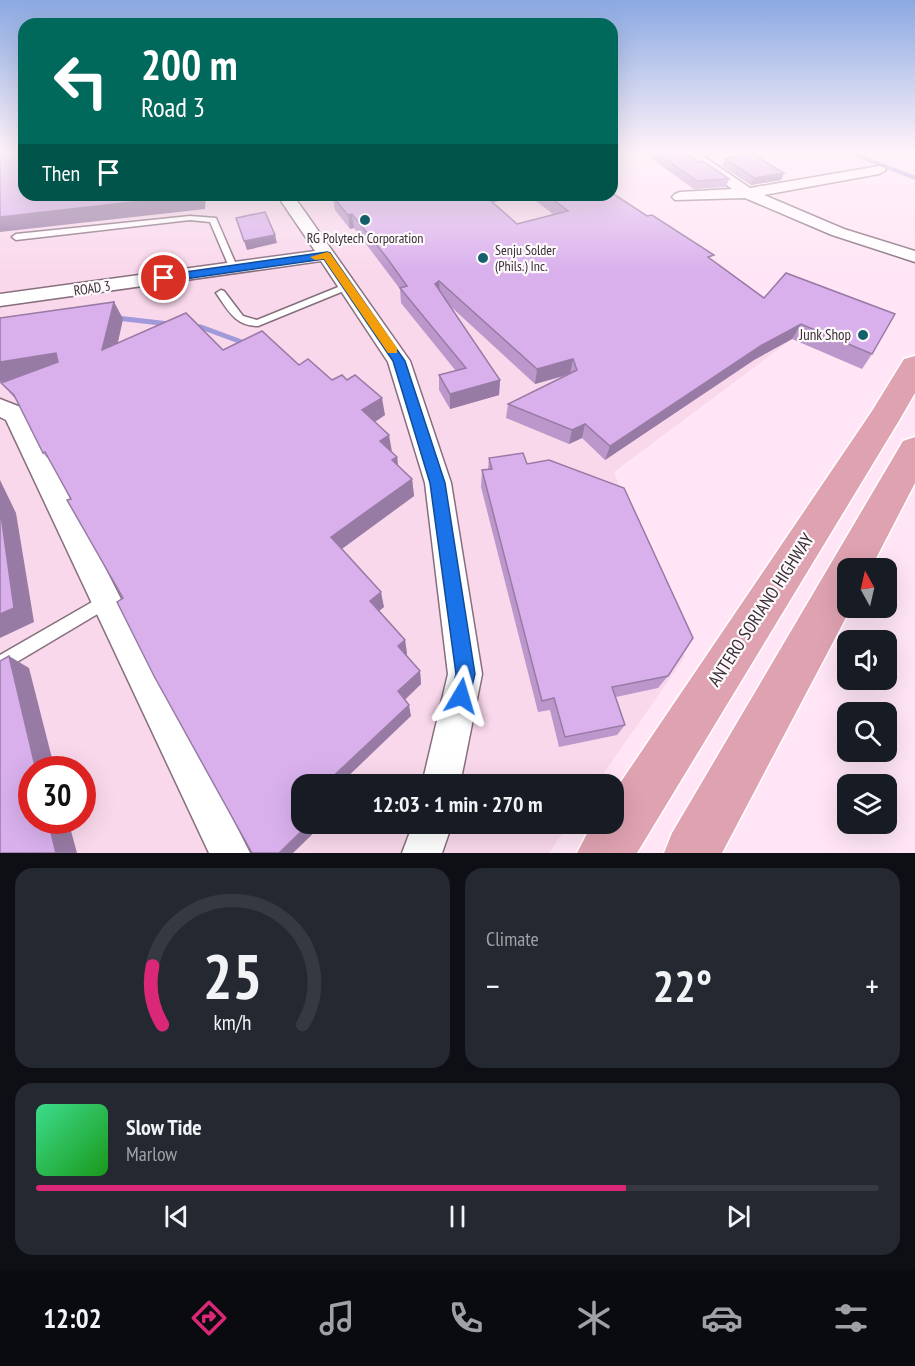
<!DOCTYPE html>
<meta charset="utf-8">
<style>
:root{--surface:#171b24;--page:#242831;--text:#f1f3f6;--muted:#9ea1a6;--line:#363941;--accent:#db2777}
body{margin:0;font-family:"PT Sans Narrow",sans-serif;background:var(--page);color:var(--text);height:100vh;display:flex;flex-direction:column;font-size:22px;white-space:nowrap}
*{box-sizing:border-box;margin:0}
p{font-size:20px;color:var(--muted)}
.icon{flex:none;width:33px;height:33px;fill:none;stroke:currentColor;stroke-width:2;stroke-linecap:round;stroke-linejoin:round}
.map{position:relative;height:853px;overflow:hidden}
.drawer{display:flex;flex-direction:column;gap:15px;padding:15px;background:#0d0f14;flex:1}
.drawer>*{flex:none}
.top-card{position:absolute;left:18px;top:18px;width:600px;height:183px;border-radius:18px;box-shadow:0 6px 24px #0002;background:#00695c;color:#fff;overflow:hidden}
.needle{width:39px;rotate:352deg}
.tools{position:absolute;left:837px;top:558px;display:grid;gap:12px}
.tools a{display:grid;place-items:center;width:60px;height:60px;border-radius:12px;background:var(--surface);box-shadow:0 6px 24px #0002;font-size:30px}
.speed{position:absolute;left:18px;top:756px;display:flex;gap:12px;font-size:30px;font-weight:700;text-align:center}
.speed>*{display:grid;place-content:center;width:78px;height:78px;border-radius:50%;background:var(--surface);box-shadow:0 6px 24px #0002;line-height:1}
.speed .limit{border:9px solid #d22;background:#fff;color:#111}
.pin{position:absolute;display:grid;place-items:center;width:51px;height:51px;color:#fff;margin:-26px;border:3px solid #fff;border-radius:50%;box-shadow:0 2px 6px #0007}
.me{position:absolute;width:66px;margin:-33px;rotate:7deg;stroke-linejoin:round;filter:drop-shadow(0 0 4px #0008)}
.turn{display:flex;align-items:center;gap:21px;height:126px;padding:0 24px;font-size:27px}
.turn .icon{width:78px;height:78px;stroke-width:2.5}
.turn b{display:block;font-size:42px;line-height:51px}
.then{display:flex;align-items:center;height:57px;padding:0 24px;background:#0003;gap:12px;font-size:22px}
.big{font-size:45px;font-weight:700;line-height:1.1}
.drawer .tile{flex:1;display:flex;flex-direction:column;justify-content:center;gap:9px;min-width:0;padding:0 21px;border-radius:18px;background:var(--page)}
.drawer .dial{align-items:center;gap:0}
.dial svg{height:156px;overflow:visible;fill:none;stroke:var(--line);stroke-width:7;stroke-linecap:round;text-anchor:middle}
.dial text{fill:var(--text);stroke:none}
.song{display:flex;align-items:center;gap:18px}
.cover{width:72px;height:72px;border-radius:9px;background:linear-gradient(135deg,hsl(150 70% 55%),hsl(120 70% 35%))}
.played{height:6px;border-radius:3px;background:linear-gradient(90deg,var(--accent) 70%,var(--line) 70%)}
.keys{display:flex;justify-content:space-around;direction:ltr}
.heat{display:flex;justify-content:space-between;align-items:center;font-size:33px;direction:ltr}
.drawer .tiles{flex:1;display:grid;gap:15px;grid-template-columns:1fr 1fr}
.tile:last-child{grid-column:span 2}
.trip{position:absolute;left:291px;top:774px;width:333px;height:60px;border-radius:18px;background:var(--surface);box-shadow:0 6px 24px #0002;font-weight:700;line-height:60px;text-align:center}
.menu{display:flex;height:96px;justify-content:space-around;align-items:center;background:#090b0e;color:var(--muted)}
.menu .icon{width:42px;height:42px}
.menu .active{color:var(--accent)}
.menu b{font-size:27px;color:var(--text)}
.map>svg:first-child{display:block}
</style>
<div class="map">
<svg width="915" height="853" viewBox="0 0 915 853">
<rect width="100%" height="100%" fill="#ffe5f5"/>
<path fill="#f9d8ec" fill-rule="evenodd" d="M0,152L24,195H612L792,339L614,472L685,657L596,784H302V824H569L549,853H0ZM32,770H82V820H32Z"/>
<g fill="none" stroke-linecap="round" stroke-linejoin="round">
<polyline stroke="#a199da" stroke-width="4" points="848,152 915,178"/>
<g stroke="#a199da" stroke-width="5">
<polyline points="117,318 169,324"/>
<polyline points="192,326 201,327 247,344"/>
</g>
<defs>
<g id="lane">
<polygon points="190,216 216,218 238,269 237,271 234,272 230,269 210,222 190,220 16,240 12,237 16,234"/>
<path d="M348,283L353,286L351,288L258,326C235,326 228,310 216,293L221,290L224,291L243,316L257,320Z"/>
<polygon points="106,594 111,596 114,601 111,606 0,672 0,655"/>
</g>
<g id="street">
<polygon points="681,152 697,152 750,188 879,166 884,167 886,170 879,174 764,195 844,229 915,251 915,262 832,235 745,198 675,200 672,197 675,194 680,192 732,189"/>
<polygon points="277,195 293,195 410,361 451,483 482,674 460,784 422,784 448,674 425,483 388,362 321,261 0,306 0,294 315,251"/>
<polygon points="0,399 23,408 27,414 250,853 209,853 6,420 0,417"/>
<polygon points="413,824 452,824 442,853 402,853"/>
</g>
<g id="primary">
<polygon points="915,356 915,393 900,419 637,853 577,853 592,824 614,824 614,792 872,411 904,359"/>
<polygon points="915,437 915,483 871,568 848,568 848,608 851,608 722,853 664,853 672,833 903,441"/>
</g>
</defs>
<use href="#lane" stroke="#866f7d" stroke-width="3"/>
<use href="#street" stroke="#866f7d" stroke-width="3"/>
<use href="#primary" stroke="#fff" stroke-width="3"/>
<use href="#lane" fill="#fff" fill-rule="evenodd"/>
<use href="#street" fill="#fff" fill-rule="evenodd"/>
<use href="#primary" fill="#dfa2b1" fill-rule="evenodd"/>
</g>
<g fill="#bb97cb">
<polygon points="650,152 684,152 729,179 726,187 694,189 649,157"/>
<polygon points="725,159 784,173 781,180 751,185 722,166"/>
<polygon points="330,195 521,195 492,202 517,224 553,214 528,195 612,195 712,260 764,298 872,354 862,369 792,339 754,360 605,460 582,438 569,444 506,418 508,404 567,375 535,384 448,304 500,380 499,395 450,409 439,390 439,375 456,371 401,303 400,289 354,228 350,229 335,210 333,199"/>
<polygon points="114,302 123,319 118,342 223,350 299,365 332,380 385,415 375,422 392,452 397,457 398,466 412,479 414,496 342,549 384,607 379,611 405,640 407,654 406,655 420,671 421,684 405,700 411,716 123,598 71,499 50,461 43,453 18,402 1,383 6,381 0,382 0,318"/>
<polygon points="489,458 527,464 668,676 658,688 616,697 625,725 617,735 559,747 550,710 538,712 481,487 482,470 488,469"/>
</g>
<g fill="#987ba5">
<polygon points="784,173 781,180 751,185 754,178"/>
<polygon points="194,195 206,195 205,209 0,232 0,217"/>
<polygon points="480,195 521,195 480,206"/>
<polygon points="352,214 354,228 350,229 348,215"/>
<polygon points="275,235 277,243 247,250 244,241"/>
<polygon points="439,281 440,295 435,284"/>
<polygon points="114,302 123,319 112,367 102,350"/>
<polygon points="801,324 792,339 754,360 605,460 610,446 762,345"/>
<polygon points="56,353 68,371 0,382 0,362"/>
<polygon points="573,359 570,374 535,384 537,369"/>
<polygon points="500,380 499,395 450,409 450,394"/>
<polygon points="382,398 385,415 365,428 362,410"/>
<polygon points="585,424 582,438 569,444 572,430"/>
<polygon points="389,435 392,452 380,441"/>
<polygon points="397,457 399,474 392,460"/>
<polygon points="412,479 414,496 336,553 331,537"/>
<polygon points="0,480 16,513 34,622 0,638"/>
<polygon points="381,592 384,607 374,615 370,601"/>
<polygon points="405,640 407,654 401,659 398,646"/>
<polygon points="9,656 29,668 55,770 36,770"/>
<polygon points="420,671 421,684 401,703 398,691"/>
<polygon points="409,705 411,716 340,784 325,784"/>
<polygon points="48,820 68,820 77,853 56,853"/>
<polygon points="309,824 323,824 293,853 279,853"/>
</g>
<g fill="#d9b0ec" stroke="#987ba5" stroke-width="1.5">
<polygon points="0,152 24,152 24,195 194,195 0,217"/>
<polygon points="655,152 684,152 699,162 703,161 729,179 697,181"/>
<polygon points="752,154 784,173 754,178 725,159"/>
<polygon points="612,193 647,216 652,215 714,255 708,257 764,298 786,273 895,314 872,354 801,324 762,345 610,446 585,424 572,430 508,404 577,370 573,359 537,369 439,281 435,284 500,380 450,394 439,375 466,368 400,288 407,286 387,258 352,214 348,215 333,197 339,195 484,195 517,224 568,211 547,195 612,195"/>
<polygon points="265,212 275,235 244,241 236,218"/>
<polygon points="114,302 102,350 186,313 223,350 262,331 299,365 308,359 332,380 342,375 347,380 355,375 382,398 362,410 389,435 380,441 397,457 392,460 412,479 331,537 381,592 370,601 405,640 398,646 420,671 398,691 409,705 325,784 302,784 302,824 309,824 279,853 252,853 154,676 117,602 123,598 67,500 71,499 45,452 43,453 14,395 1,383 58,362 56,353 0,362 0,318"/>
<polygon points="523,453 527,464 549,460 624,488 693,638 668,676 612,687 625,725 565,737 554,698 542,701 482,470 492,469 489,458"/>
<polygon points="0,508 14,608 0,614"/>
<polygon points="9,656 36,770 32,770 32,820 48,820 56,853 0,853 0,661"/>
</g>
<linearGradient id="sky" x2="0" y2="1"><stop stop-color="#8ba9e2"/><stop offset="0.56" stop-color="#fff3fa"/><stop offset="1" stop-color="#fff3fa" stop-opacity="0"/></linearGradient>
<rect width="915" height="271" fill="url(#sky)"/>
<polygon fill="#1a73e8" stroke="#114b97" stroke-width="1.5" points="327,252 330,253 405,361 445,483 475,674 468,703 461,706 454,703 451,696 456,674 430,483 393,361 324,259 164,282 159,278 164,275"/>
<polygon fill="#f59e0b" points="327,252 330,253 397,348 397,353 388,353 324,259 315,260 310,257"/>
<g fill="#14606c" stroke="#fef9fc" stroke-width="2">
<circle cx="365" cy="220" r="6"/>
<circle cx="483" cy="258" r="6"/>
<circle cx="863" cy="335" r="6"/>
</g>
<g text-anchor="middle" stroke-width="4.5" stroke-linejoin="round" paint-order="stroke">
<g font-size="14" fill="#382e34" stroke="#fef9fc">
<text x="365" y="243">RG Polytech Corporation</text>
<text x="495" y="255" text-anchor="start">Senju Solder<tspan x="495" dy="16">(Phils.) Inc.</tspan></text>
</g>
<g font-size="14" fill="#382e34" stroke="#fef9fc">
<text transform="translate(92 288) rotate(-8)" y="5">ROAD 3</text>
</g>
<g font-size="15" fill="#382e34" stroke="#fef9fc" text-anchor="end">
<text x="851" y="340">Junk Shop</text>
</g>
<g font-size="18" fill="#382e34" stroke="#fef9fc">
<text transform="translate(761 610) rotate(-57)" y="6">ANTERO SORIANO HIGHWAY</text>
</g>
</g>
</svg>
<div class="tools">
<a><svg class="needle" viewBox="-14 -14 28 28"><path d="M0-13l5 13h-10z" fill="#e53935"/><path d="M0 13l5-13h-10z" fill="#9ea1a6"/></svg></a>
<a><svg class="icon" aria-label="sound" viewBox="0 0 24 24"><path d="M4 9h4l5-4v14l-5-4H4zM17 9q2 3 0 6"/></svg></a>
<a><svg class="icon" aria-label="search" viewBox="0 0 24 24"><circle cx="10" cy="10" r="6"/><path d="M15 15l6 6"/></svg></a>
<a><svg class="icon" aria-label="layers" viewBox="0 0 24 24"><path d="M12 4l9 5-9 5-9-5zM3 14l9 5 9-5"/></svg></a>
</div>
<div class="speed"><div class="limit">30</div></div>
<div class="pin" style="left:164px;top:278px;background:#d93025"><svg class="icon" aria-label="arrive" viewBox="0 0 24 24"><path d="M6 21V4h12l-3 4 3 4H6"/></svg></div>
<svg class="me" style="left:461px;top:696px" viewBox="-20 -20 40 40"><path d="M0-17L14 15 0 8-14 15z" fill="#1a73e8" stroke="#fff" stroke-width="4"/></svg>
<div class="trip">12:03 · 1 min · 270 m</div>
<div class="top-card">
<div class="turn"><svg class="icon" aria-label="left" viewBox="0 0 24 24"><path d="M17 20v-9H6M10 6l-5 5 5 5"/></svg><div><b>200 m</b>Road 3</div></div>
<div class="then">Then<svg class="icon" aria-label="arrive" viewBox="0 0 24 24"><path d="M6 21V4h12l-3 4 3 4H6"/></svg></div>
</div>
</div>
<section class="drawer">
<div class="tiles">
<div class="tile dial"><svg viewBox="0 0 100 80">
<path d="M14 69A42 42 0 1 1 86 69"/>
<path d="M14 69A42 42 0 0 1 9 39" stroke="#db2777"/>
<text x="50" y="56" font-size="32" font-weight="700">25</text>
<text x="50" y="72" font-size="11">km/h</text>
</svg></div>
<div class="tile"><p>Climate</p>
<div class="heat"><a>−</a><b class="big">22°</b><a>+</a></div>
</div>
<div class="tile">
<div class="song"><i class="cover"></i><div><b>Slow Tide</b><p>Marlow</p></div></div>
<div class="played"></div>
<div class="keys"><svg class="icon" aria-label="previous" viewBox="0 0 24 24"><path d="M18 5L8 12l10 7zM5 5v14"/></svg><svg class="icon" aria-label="pause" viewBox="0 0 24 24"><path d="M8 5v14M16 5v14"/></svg><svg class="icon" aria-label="next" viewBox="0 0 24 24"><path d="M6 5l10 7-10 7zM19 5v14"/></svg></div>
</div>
</div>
</section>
<nav class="menu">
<b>12:02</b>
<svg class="icon active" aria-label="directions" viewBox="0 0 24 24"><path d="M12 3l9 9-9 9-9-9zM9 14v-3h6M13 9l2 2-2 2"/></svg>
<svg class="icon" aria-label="music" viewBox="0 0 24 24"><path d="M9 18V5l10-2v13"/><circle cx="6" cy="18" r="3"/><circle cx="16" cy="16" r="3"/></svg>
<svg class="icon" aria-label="phone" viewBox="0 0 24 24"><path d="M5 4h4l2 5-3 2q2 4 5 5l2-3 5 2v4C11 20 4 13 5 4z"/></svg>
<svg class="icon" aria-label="climate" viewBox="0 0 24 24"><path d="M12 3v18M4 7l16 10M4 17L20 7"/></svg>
<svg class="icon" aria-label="car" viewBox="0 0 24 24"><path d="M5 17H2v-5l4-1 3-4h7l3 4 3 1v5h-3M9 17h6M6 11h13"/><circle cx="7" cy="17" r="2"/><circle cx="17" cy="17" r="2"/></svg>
<svg class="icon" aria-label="filters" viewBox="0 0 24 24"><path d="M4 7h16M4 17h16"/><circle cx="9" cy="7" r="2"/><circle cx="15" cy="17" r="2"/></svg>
</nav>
